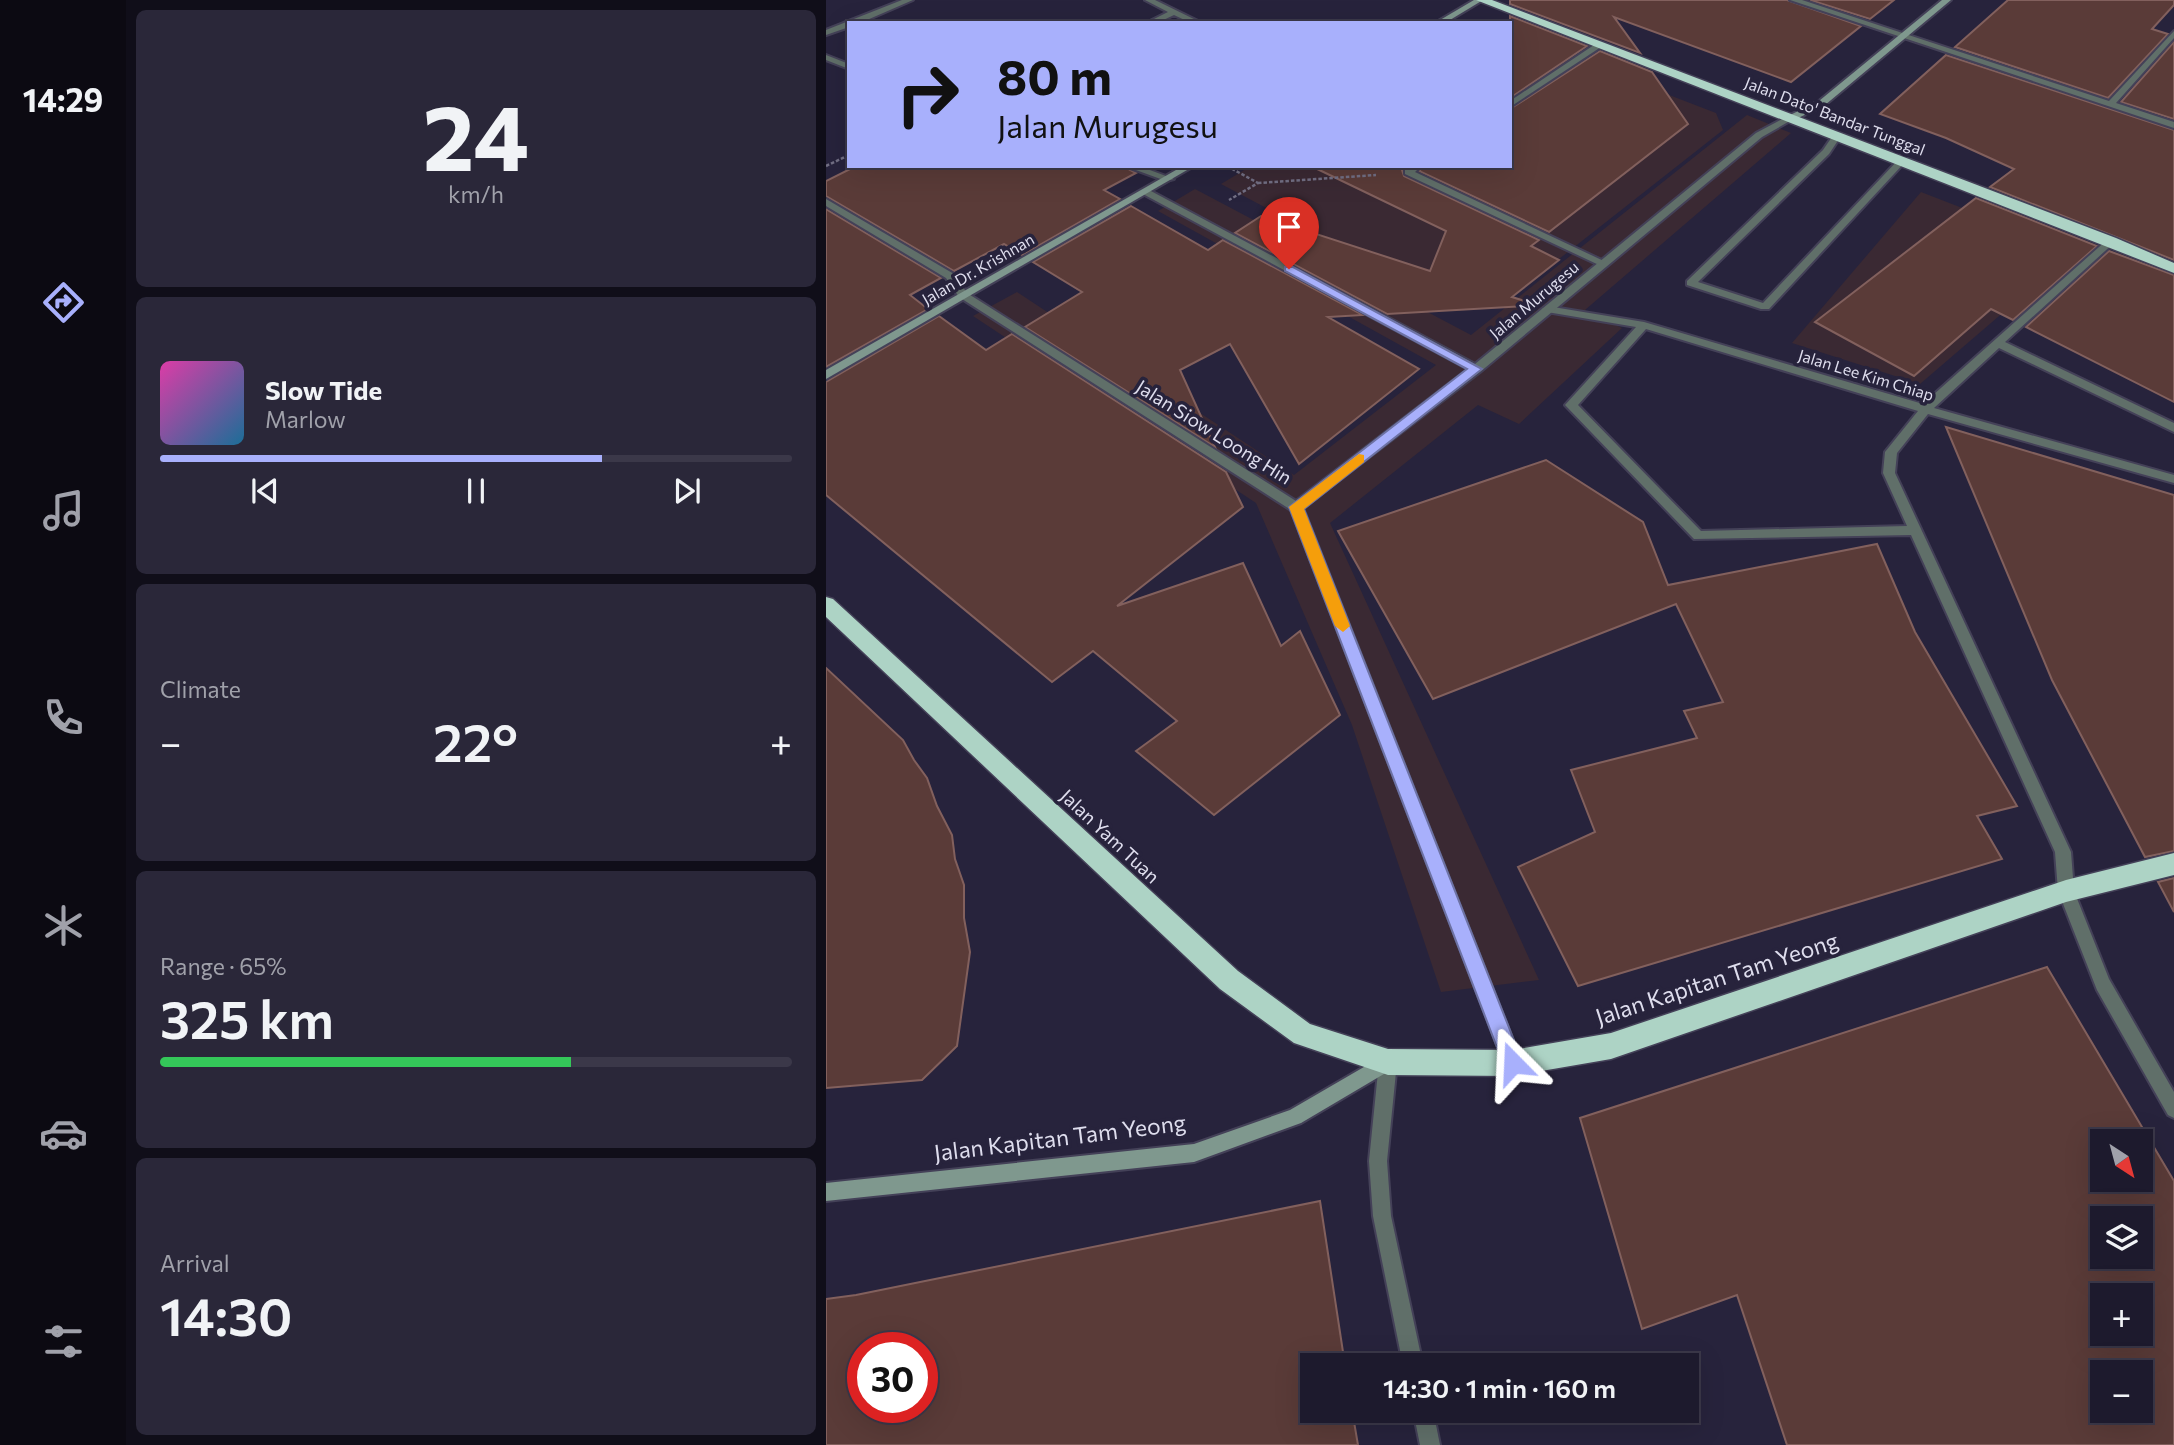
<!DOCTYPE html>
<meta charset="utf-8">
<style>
:root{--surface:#1d1a2d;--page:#2a2739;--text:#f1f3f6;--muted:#a0a1aa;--line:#3b3849;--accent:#a8b0fc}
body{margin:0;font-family:Commissioner,sans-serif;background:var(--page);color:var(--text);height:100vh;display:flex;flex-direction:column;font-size:26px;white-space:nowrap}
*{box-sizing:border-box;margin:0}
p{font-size:23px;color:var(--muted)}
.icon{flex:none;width:38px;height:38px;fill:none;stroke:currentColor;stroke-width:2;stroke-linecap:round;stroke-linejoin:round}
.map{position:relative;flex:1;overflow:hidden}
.side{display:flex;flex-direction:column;gap:10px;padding:10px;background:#100e19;width:700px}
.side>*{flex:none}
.hud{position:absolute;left:21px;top:21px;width:665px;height:147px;border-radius:0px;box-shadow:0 7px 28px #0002,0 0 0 2px var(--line);background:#a8b0fc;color:#111;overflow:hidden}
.needle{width:46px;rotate:144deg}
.buttons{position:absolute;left:1264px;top:1129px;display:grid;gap:14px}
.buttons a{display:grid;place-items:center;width:63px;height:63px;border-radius:0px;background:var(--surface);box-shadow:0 7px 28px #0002,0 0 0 2px var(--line);font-size:35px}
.speed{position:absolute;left:21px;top:1332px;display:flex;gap:14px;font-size:35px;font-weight:700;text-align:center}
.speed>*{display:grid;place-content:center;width:91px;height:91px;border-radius:50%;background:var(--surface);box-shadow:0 7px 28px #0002,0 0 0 2px var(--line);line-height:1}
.speed .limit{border:10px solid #d22;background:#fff;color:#111}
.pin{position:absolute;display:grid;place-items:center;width:60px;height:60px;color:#fff;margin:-72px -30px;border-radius:50% 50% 50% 0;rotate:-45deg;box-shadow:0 0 7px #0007}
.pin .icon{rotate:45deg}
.me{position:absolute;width:77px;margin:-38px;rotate:339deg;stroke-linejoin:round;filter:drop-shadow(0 0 5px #0008)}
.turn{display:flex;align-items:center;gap:24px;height:147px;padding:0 35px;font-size:32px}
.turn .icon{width:91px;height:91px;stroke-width:2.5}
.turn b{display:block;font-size:49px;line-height:60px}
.big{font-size:52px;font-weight:600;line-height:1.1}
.side .tile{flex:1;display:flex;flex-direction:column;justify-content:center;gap:10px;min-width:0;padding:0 24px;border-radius:10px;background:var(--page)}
.side .dial{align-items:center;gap:0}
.dial b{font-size:91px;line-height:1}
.song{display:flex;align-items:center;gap:21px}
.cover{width:84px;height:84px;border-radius:10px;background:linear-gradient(135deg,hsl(320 70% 55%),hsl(200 70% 35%))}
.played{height:7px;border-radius:4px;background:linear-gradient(90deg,var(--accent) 70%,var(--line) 70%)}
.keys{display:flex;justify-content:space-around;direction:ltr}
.heat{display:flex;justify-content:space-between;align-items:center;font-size:38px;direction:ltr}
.charge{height:10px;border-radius:5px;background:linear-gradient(90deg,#34c759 65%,var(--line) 0)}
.trip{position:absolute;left:474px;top:1353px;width:399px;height:70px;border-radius:0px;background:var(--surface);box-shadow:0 7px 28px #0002,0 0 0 2px var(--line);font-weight:600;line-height:70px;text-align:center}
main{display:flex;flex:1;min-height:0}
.tabs{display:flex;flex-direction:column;width:126px;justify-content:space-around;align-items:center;background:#0c0a12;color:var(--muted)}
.tabs .icon{width:49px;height:49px}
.tabs .current{color:var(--accent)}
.tabs b{font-size:32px;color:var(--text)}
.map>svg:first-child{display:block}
</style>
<main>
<nav class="tabs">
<b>14:29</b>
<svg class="icon current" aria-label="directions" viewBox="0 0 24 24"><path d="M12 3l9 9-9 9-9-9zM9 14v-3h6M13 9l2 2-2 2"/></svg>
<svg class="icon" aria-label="music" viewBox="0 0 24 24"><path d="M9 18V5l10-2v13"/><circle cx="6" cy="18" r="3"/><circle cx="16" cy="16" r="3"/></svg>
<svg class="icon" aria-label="phone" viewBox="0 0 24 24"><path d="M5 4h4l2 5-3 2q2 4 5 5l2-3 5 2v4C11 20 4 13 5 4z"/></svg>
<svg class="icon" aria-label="climate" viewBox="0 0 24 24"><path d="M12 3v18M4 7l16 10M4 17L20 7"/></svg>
<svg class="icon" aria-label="car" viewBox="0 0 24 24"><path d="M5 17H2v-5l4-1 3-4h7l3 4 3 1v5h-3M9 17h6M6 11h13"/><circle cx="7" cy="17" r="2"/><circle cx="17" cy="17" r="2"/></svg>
<svg class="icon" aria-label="filters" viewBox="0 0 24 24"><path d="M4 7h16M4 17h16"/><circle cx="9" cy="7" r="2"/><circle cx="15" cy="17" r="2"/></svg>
</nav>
<section class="side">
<div class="tile dial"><b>24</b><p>km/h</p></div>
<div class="tile">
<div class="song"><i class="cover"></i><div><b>Slow Tide</b><p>Marlow</p></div></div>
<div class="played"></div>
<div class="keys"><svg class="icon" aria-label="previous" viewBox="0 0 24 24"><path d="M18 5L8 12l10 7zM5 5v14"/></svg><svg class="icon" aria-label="pause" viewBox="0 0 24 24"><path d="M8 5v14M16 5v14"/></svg><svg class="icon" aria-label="next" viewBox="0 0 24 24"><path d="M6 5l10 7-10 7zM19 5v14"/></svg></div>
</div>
<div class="tile"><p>Climate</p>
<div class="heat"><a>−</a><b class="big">22°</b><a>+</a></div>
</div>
<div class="tile"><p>Range · 65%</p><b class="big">325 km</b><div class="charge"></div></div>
<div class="tile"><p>Arrival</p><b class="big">14:30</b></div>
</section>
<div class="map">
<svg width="1348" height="1445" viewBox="0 0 1348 1445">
<rect width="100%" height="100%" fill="#27233c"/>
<g fill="#3a2933">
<polygon points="684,34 890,113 897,130 672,307 633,310 395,184 425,166 684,166"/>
<polygon points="921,115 965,133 759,310 796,328 693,424 652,405 504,523 713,980 615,992 526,725 430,503 147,316 191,292 468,475 610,365 332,211 369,189 645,335"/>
<polygon points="1095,192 1175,223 1244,255 1094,384 966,343"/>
</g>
<g fill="#5a3b38" stroke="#82605d" stroke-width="2" fill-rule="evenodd">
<polygon points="684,0 961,0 1035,26 965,82 788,17 814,53 684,4"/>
<polygon points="984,0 1068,0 1044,19"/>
<polygon points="1182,0 1348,0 1348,5 1326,29 1342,34 1282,98 1129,47"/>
<polygon points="684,16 761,46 684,98"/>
<polygon points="1348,42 1348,119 1295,102"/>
<polygon points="774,51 826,72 862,124 723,232 593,171 598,166 684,166 684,109"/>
<polygon points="1120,55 1348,130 1348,260 1164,187 1188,169 1120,138 1054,114"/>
<polygon points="30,166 297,166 310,173 278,190 294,199 196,255 178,244 128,271 0,196 0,181"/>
<polygon points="485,166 580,166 576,170 578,176 713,240 705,246 733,260 686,297 702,302 702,306 561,314 409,233 435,216 604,271 620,231"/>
<polygon points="1150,198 1271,246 1187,320 1165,309 1088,376 989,322"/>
<polygon points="305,206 382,250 397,240 537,315 502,317 593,369 473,464 404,344 354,370 389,447 199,327 256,292 207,262"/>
<polygon points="0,209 115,278 84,295 102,309 0,367"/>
<polygon points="1283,251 1348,275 1348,402 1200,327"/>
<polygon points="113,316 160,350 186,334 400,472 417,507 291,606 417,563 455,646 474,631 514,715 388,815 310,751 351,721 267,651 226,682 0,495 0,382"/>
<polygon points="1120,427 1348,495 1348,851 1319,857 1226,680"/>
<polygon points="720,460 817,522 842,585 1051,544 1089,632 1191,806 1151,816 1176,859 752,986 692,867 769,832 745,770 871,738 858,711 897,702 850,604 607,699 512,531"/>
<polygon points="0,668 77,740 88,760 101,778 111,806 126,835 129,859 138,885 138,918 144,952 131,1046 96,1080 0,1088"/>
<polygon points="1348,878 1348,912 1332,882"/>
<path d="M1221,967L1348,1181V1445H961L911,1295L816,1329L754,1118ZM1276,1141H1314V1180H1276ZM1276,1218H1314V1256H1276ZM1276,1295H1314V1334H1276ZM1276,1372H1314V1410H1276Z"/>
<path d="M494,1201L519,1365H486V1410H526L532,1445H0V1299L30,1295ZM37,1348H96V1407H37Z"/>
</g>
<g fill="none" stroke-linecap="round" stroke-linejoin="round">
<defs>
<g id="lane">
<polygon points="319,0 329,0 376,23 365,23 348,15 331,23 320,23 342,12"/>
<polygon points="964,0 976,0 1283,101 1348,31 1348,38 1290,103 1348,122 1348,128"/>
<polygon points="771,43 778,45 684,107 684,101"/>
<polygon points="1008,134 1015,136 1003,154 872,282 937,303 1073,159 1080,161 943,309 935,309 861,285 861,281 997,150"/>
<polygon points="585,166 595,166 589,172 782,263 773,265 579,174 579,170"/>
<path d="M1282,239L1290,241L1179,342L1348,423V432L1173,348L1108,408L1348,475V483L1102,414L1071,453L1069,473L1245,852L1248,891L1283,979L1348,1092V1118L1342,1115L1271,990L1232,891L1229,852L1085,535L868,539L739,405L810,327L721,312L716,309L721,306L818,322L1097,404ZM820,329L1092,411L1059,452L1057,473L1081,526L875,531L752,405Z"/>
</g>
<g id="street">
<polygon points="76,0 87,0 34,23 23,23 23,27 0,35 0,30"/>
<polygon points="0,55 23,64 23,69 0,60"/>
<polygon points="962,116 969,118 936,137 654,372 477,508 696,1063 693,1069 687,1072 681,1069 678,1063 465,510 133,297 120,278 0,206 0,199 128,274 141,293 470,501 642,369 317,194 317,190 323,190 649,364 930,133"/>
<polygon points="299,166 313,166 348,179 340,181"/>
<polygon points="562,1053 568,1056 571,1062 561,1161 565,1216 597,1365 577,1365 547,1216 543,1161 553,1062 556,1056"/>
<polygon points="587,1410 607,1410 614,1445 594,1445"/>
</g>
<g id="secondary">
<polygon points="648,0 657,0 619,23 609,23"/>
<polygon points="1116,0 1125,0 999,105 968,120 962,120 962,116 993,101"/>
<polygon points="357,166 368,166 0,379 0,370"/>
<polygon points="562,1053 568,1056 571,1062 568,1068 475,1123 368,1162 0,1201 0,1183 368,1144 464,1110"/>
</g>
<g id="highway">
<polygon points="650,0 666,0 1290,238 1348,263 1348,273"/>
<polygon points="0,597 7,599 412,971 484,1024 562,1049 687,1050 785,1033 1240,880 1348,853 1348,875 1240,902 785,1059 687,1076 562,1075 468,1043 394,989 0,617"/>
</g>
</defs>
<use href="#lane" stroke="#444158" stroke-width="4"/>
<use href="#street" stroke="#444158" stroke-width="4"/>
<use href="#secondary" stroke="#444158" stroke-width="4"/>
<use href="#highway" stroke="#444158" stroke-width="3"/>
<g stroke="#726f84" stroke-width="2.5" stroke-dasharray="3.5 2" stroke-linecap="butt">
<polyline points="0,166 23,155"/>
<polyline points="401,166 432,183 403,200"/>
<polyline points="432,183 550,175"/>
</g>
<use href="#lane" fill="#606f69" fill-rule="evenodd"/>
<use href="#street" fill="#606f69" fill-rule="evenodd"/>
<use href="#secondary" fill="#7f988e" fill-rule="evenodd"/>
<use href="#highway" fill="#add3c5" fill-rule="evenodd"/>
</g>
<polygon fill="#a8b0fc" stroke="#6d72a4" stroke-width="2" points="459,267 467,267 656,369 478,509 697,1063 694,1070 687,1073 680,1070 677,1063 463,507 641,369 459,271"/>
<polygon fill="#f59e0b" points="533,454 538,455 538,462 478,509 524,626 517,632 509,626 463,507"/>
<g text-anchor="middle" stroke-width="7" stroke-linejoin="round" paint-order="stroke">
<g font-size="16" fill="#dedded" stroke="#27233c">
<text transform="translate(1009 116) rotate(21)" y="6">Jalan Dato' Bandar Tunggal</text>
<text transform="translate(152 269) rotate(-30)" y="6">Jalan Dr. Krishnan</text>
<text transform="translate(708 300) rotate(-40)" y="6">Jalan Murugesu</text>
<text transform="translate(1040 375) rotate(17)" y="6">Jalan Lee Kim Chiap</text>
</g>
<g font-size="19" fill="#dedded" stroke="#27233c">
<text transform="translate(388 432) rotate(32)" y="7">Jalan Siow Loong Hin</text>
<text transform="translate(284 836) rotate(43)" y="7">Jalan Yam Tuan</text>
</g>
<g font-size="23" fill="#dedded" stroke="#27233c">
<text transform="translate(891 979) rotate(-18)" y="8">Jalan Kapitan Tam Yeong</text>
<text transform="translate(234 1138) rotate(-7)" y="8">Jalan Kapitan Tam Yeong</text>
</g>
</g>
</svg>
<div class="buttons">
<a><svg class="needle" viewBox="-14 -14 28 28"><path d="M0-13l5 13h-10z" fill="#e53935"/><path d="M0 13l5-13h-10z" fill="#a0a1aa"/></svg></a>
<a><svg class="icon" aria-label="layers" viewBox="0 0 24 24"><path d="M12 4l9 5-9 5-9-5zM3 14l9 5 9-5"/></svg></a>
<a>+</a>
<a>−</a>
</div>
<div class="speed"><div class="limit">30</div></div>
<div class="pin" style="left:463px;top:269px;background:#d93025"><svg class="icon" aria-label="arrive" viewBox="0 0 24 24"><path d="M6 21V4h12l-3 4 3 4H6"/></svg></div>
<svg class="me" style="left:687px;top:1063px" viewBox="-20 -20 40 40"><path d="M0-17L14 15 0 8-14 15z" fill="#a8b0fc" stroke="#fff" stroke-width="4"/></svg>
<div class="trip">14:30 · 1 min · 160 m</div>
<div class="hud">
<div class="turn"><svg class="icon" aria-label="right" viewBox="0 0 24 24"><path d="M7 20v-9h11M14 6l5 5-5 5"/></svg><div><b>80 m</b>Jalan Murugesu</div></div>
</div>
</div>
</main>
